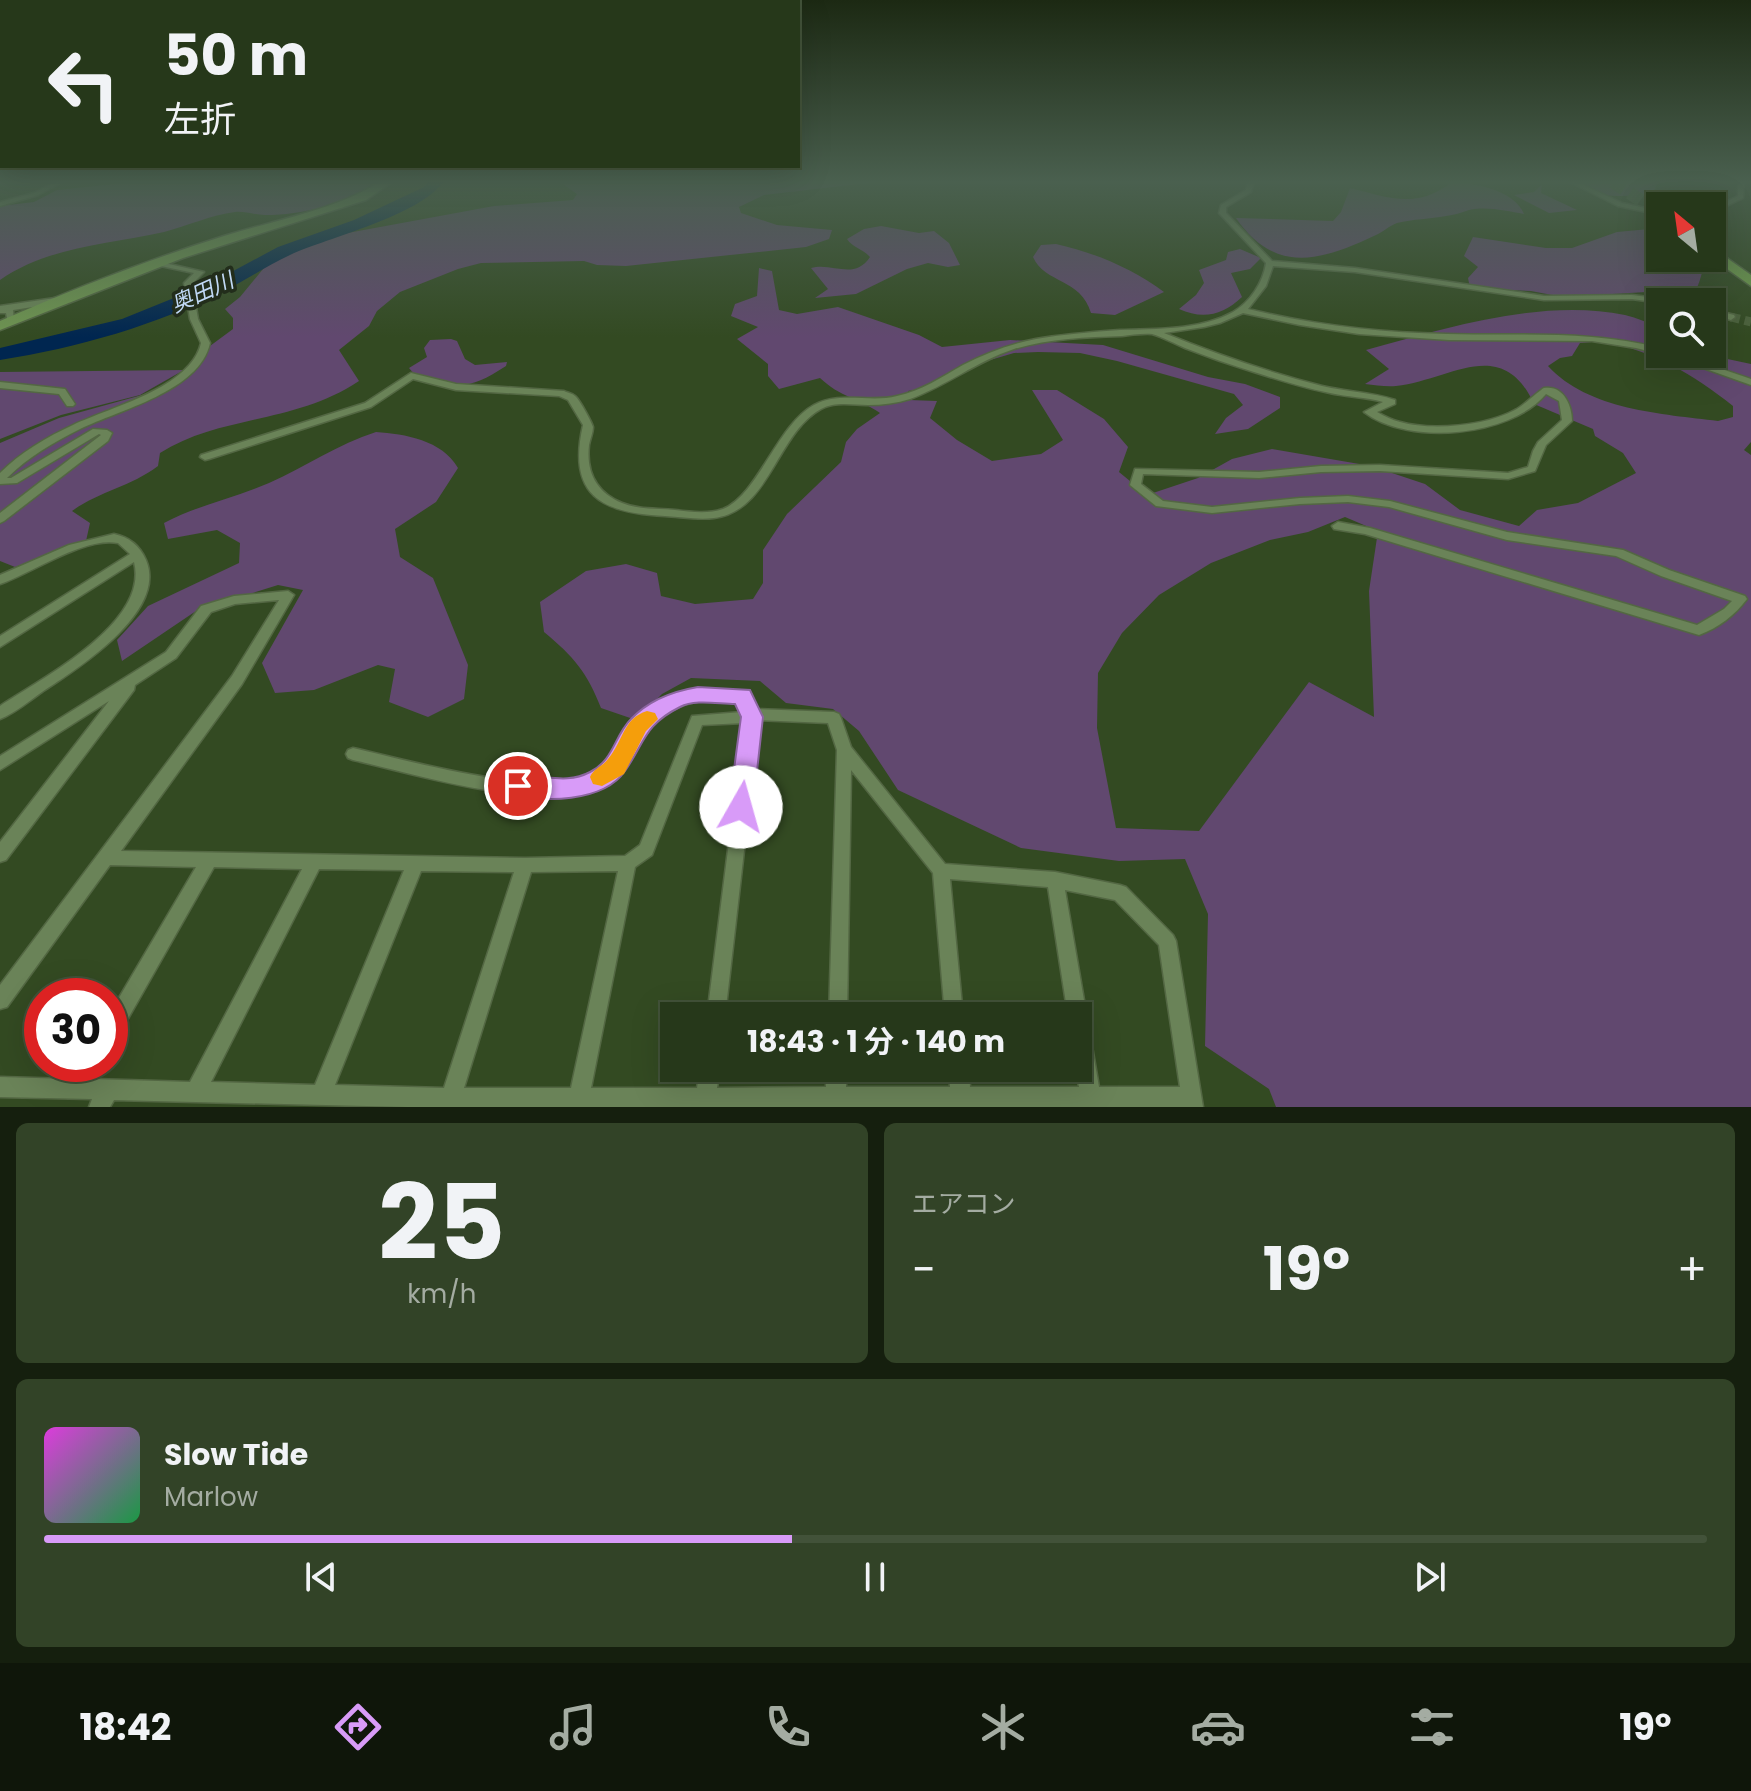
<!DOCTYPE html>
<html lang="ja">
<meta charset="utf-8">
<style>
:root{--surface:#26381a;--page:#324327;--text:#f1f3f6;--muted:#a4aca2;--line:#425239;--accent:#d89bf8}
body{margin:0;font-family:Poppins,"Noto Sans JP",sans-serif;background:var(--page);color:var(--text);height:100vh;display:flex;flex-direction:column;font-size:30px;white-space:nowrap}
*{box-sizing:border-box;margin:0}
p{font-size:26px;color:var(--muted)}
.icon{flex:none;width:44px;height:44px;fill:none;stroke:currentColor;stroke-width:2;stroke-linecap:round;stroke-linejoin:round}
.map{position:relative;height:1107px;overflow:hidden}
.panel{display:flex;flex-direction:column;gap:16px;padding:16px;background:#151f0e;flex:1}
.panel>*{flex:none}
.hud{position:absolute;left:0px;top:0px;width:800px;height:168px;box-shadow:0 8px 32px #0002,0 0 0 2px var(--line);background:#26381a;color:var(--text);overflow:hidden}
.needle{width:52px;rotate:331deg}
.fabs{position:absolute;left:1646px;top:192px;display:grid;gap:16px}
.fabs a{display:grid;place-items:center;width:80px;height:80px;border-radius:0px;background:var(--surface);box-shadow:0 8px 32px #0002,0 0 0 2px var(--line);font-size:40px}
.speed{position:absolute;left:24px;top:978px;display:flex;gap:16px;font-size:40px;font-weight:700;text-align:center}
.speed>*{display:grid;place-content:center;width:104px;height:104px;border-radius:50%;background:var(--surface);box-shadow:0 8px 32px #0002,0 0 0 2px var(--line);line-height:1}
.speed .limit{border:12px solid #d22;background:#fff;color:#111}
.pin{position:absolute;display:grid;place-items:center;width:68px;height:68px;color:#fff;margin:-34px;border:4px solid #fff;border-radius:50%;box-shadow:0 2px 8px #0007}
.me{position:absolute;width:88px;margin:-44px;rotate:7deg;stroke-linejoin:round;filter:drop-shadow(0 0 6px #0008)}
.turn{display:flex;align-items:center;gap:28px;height:168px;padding:0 32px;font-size:36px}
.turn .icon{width:104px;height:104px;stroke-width:2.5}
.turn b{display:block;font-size:56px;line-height:68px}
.big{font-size:60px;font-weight:700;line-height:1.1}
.panel .card{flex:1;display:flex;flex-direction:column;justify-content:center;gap:12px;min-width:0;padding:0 28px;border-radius:12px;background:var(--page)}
.panel .dial{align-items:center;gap:0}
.dial b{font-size:104px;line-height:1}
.song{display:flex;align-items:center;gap:24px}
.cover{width:96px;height:96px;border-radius:12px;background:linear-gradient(135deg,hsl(300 70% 55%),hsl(140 70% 35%))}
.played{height:8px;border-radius:4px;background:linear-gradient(90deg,var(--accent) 45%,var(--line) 45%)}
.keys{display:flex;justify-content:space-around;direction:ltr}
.heat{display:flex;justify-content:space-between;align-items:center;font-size:44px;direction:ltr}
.panel .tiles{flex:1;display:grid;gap:16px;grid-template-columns:1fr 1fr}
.card:last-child{grid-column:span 2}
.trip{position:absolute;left:660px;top:1002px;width:432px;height:80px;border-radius:0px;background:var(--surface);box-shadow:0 8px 32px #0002,0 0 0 2px var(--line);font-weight:700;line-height:80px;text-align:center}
.tab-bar{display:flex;height:128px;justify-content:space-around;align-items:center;background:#0f160a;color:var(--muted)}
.tab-bar .icon{width:56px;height:56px}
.tab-bar .current{color:var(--accent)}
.tab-bar b{font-size:36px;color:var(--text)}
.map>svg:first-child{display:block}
</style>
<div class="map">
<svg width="1751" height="1107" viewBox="0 0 1751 1107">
<rect width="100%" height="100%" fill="#334a22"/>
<g fill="#61486f" fill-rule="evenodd">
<path d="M133,182H375C345,205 302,215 265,215C255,215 244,211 235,212C211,215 187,226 164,232C107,245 49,246 0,280V206L34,202L57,190Z"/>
<path d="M560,182H876L764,195L739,207L741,213L777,225L832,230L829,239L806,247L626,266L597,265L584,261L481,263L458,269L400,292L377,311L369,326L339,350L359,381C295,424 220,415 160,453L158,466C130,487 100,491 72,511L90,523L86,541L15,567L0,561V443L59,418L171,387L189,372L195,357L233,329V318L225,309L240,297L273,257L315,239L494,206L573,200L577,194Z"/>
<path d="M1448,182C1471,182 1514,189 1524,214C1507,211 1487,206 1469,210C1461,213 1454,215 1446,216C1430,219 1413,219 1397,223C1389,226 1383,232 1376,235C1321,261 1275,275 1236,218L1333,221L1341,212L1350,188C1387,197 1414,209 1448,185Z"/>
<path d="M1572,182H1658L1652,195C1626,195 1591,201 1572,182Z"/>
<polygon points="1542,184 1541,193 1577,210 1549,213 1514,195 1534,192"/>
<path d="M881,226L919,233L934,231L949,243L960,265L948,267L928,263L907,269L856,294L815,298L828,289L811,268C833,262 854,281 870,257C863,249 853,248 847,239L864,229Z"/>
<path d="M1660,228V258H1710C1701,266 1702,280 1696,289L1563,297L1531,291L1470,288L1468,278L1478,267L1464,256L1473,237L1546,248H1572L1617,232Z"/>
<path d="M1056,244C1093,252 1134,269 1164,292L1115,315L1091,313C1081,278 1045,284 1033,257L1041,245Z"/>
<path d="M1240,249L1261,258L1250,269L1231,273L1242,297C1223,315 1203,320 1179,309L1196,295L1204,283L1199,270L1226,260L1228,252Z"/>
<path d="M759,268L772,271L779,310L797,314L838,307L919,335L942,347L1010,340L1103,345L1208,377L1245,384L1280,397V408L1248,429L1215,434L1226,418L1243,405L1234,394L1117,361L1080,353L1038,352L1014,353L963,368L938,386L908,391L909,400L937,401L930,418L957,440L992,461L1041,454L1063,440L1032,390H1057L1104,419L1128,447L1119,472L1147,495L1198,478L1232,459L1272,449L1371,466L1425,484L1460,510L1519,526L1537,510L1578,503L1636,473L1623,453L1595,436L1593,429L1534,404C1502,334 1450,380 1396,386C1386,387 1375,385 1365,384L1389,369L1366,350C1446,328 1542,298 1625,315C1637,318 1649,323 1660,327V354H1704L1751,364V442L1744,450L1751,455V1107H1276L1269,1089L1205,1046L1208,914L1185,859L1119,861L1021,848L898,790L859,731L833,709L786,703L760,681L691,678L662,694L636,720L601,708C587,672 574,657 544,632L540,602L586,571L626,564L657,573L661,596L695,604L753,599L763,583V550L787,514L841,462L846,442L857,429L880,413C858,398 840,397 820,378L779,389L768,376V364L737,339L758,327L731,316L735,304L757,296ZM1603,341C1653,351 1693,374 1733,406V417L1718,421C1663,414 1588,410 1548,366L1560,358L1572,356L1580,343ZM1345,517L1378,531L1369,591L1374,717L1309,682L1199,831L1116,828L1097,728L1098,673L1122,633L1159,595L1211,563L1270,540L1308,532Z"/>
<path d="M451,339L457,341L465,359L475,365L507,362L506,366C476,385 466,389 431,381C421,378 416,377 409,368L427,357L424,348L430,340Z"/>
<polygon points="184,370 140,395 61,415 0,439 0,372"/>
<path d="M376,432C405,434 442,440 458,468L436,502L395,529L400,557L433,578L468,665L464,699L428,717L389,702L395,669L378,665L314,690L275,693L262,663L303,590L278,585L196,611L122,661L117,640L148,606L239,563L240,543L217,530L168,539L164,523C198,505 234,498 269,483C305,467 338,444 376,432Z"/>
</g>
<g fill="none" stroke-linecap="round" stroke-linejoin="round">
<path fill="#002650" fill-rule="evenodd" d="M428,182H443C419,216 329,237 290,255C268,265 248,279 226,290C157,325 77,348 0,360V348L122,319L211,283L278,247L354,220L424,187Z"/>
<polyline stroke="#4c623c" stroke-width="9" stroke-dasharray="9 5" stroke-linecap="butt" points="1731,317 1751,322"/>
<g stroke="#4c623c" stroke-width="13" stroke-dasharray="13 7" stroke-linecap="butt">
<polyline points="1613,182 1660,213"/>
<polyline points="1712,251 1724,260"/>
</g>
<defs>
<g id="minor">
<polygon points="55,182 62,182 38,195 0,206 0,202 34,193"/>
<path d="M1248,182H1254L1251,192L1226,207V213L1272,261L1355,268L1544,296L1632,295L1672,300L1676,302L1660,303L1632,299L1544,300L1355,272L1273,266L1266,286L1248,309C1313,325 1380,333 1447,334C1519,336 1589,330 1660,348V354L1636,348L1592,341L1449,340L1359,334L1300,325L1243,313L1220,323L1204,327L1164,333C1215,354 1268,372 1322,386C1347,392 1372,392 1395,400V404L1377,412C1384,416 1392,420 1400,422C1432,431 1485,426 1515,410C1522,407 1541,389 1544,388C1564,385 1572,406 1572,421L1546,445L1535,471L1508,479L1380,471L1321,472L1259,478L1143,474L1141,484L1163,501L1212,507L1300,498L1348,496L1390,501L1507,532L1623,550L1669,570L1745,596L1747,599C1735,615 1718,628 1699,635L1365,534L1334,529L1332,526L1338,522L1370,528L1697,625L1724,609L1732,601L1661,576L1616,556L1507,540L1389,507L1348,502L1300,504L1212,513L1156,506L1130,485L1135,469L1259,472L1321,466L1380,465L1508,473L1528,467L1533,451L1538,442L1562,420L1559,401L1546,394C1510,437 1408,446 1364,412L1383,402C1366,397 1347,397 1330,393C1304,388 1279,380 1254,372C1231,365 1208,357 1185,348C1175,344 1163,337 1152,334C1143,333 1131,335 1122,336C1086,337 1048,339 1014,349C977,361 946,386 910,399C897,403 883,405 868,405C853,405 835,401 821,409C776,434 770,511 714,518C698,520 682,517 665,516C601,513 567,495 583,425L568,400L559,396L456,390L413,379L371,407L209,459L205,460L200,457L201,455L365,403L411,373L456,384L564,391C568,393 572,393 575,396C580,400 592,423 593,427C593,433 590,439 589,445C586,472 596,492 622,503C639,510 657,508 675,510C691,512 709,514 723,509C758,495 777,425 814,405C839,391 871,403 897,396C921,391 942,377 963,365C986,353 1010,344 1036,339C1064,334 1092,332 1120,330C1157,329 1200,330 1233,312C1250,302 1263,283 1266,263L1219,213L1221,205L1246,190Z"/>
<polygon points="1570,182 1577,182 1622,203 1660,211 1660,215 1618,206"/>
<polygon points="1738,182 1744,182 1743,198 1712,213 1712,208 1738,196"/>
<path d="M156,261L204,272L192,284L198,319L210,343C200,391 119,410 80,429C54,442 28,457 7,478H11L93,429L107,430L112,433L108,441L4,521L0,523V513L101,435L99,434L17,483L0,484V473C21,452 47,437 73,425C110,407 191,388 201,343L190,319L184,283L194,273L156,265Z"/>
<polygon points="0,307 13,309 14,323 8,323 6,313 0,313"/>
<polygon points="1712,309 1734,315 1735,317 1731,320 1712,315"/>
<polygon points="1664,354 1678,354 1751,379 1751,385"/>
<polygon points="0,382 65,389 75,404 73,406 67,406 59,394 0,388"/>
<path d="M114,534C129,537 140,546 146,560C168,612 77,669 42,692C29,701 15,713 0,719V706C42,678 150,623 134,562L0,647V636L130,554L118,543C85,536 32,573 0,584V575L69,545Z"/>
<path d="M288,591L294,595L242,684L121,851L525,858L625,856L640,845L692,716L742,712L737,701C704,700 690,698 661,717C649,724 642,731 636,743C627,757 621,773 607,782C550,817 416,774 353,760L348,758L346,754L348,750L353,748C407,760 545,800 594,774C611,765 617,747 627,731C634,720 643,714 654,707C682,689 709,689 742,691L747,692L755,709L834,712L839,714L841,718L851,747L945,864L1055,872L1120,885L1126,887L1173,935L1176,941L1203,1107H407L114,1100L110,1107H89L92,1099L0,1097V1077L71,1079L80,1064H101L93,1079L190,1082L302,869L214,867L117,1038L110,1041V1013L196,867L110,865L7,1007L0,1009V985L232,676L279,600L235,604L211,612L176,658L135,685L134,690L6,860L0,862V842L109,701L0,770V756L166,652L201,606L234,596ZM759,720L828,723L837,750L829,1016H847L851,770L933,873L945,1016H963L950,879L1048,887L1068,1016H1078V1068H1076L1079,1087H970L969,1068H949L950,1087H846V1068H826V1087L717,1088L720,1068H700L697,1088H591L635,867L652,855L702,725L744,723L707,1016H725ZM319,869L404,870L315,1085L211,1082ZM421,871L514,872L444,1088L335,1085ZM618,871L571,1088H464L531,872ZM1065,890L1115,900L1159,945L1180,1087H1099Z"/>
</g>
<polygon id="tertiary" points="55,298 59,299 59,303 0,312 0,306"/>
<path id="primary" d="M380,182H392L366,200L183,258L0,330V321C73,289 148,260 224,236C275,220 335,210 380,182Z"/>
<polygon id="motorway" points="1724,256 1751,275 1751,286 1719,263 1719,257"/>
</defs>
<use href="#minor" stroke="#536743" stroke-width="3"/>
<use href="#tertiary" stroke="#536743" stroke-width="3"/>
<use href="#primary" stroke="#536743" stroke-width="3"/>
<use href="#motorway" stroke="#536743" stroke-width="3"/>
<use href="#minor" fill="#6a8358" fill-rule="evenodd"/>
<use href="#tertiary" fill="#6a8358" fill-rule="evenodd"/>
<use href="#primary" fill="#6e9451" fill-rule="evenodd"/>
<use href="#motorway" fill="#71a04d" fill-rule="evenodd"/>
</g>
<linearGradient id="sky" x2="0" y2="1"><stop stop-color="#1c2913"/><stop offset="0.54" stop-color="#4a604f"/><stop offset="1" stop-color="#4a604f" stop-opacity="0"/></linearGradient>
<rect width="1751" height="337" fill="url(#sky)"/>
<path fill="#d89bf8" stroke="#8c65a1" stroke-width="2" d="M698,687L750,690L763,717L753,807L750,814L741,817L733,814L729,807L741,717L735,704C718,704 695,699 680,707C644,725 645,742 625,771C604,802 541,804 510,793L506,786L510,779C536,770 562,787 590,772C614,760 614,736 631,719C649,700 674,691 698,687Z"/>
<path fill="#f59e0b" d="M647,711L655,713L658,719L646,731L624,774L602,786L593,784L590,777C594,768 602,767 608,759C623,742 623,718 647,711Z"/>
<g text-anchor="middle" stroke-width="7" stroke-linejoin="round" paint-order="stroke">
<g font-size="22" font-style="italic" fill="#c1d9f6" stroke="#222d1b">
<text transform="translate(202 292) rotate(-24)" y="8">奥田川</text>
</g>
</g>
</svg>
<div class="fabs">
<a><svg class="needle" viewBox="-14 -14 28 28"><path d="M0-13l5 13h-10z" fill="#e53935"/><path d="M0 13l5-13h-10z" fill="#a4aca2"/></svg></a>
<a><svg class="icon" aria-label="search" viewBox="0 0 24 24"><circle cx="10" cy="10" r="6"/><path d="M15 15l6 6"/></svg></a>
</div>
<div class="speed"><div class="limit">30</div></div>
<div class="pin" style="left:518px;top:786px;background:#d93025"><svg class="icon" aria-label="arrive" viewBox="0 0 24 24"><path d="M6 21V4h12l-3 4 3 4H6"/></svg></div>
<svg class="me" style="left:741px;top:807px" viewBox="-20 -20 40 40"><circle r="19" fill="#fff"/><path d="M0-13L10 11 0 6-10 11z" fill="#d89bf8"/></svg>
<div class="trip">18:43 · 1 分 · 140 m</div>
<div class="hud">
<div class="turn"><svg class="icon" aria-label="left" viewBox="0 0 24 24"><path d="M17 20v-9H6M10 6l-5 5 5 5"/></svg><div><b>50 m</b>左折</div></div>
</div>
</div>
<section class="panel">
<div class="tiles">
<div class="card dial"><b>25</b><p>km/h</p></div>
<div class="card"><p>エアコン</p>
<div class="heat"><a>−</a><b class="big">19°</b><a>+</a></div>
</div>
<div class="card">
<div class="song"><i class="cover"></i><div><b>Slow Tide</b><p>Marlow</p></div></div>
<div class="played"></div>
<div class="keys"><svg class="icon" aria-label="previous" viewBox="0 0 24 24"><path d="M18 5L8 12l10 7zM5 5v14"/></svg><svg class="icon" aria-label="pause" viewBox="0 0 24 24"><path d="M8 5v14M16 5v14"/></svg><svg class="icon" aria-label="next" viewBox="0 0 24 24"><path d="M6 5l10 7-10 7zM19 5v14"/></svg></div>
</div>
</div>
</section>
<nav class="tab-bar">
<b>18:42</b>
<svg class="icon current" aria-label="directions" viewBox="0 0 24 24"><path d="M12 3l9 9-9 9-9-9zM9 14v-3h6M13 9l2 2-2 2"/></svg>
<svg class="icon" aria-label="music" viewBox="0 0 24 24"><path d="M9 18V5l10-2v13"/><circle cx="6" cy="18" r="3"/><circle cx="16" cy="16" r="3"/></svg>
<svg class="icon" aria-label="phone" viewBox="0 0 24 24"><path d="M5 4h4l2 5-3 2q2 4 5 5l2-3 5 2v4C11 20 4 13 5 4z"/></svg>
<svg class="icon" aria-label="climate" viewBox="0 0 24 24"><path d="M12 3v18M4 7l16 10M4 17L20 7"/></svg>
<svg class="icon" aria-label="car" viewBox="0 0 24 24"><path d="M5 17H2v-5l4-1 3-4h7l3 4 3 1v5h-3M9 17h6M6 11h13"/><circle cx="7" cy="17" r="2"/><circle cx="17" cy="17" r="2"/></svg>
<svg class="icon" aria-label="filters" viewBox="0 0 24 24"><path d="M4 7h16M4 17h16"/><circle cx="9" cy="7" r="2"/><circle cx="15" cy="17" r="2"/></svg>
<b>19°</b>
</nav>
